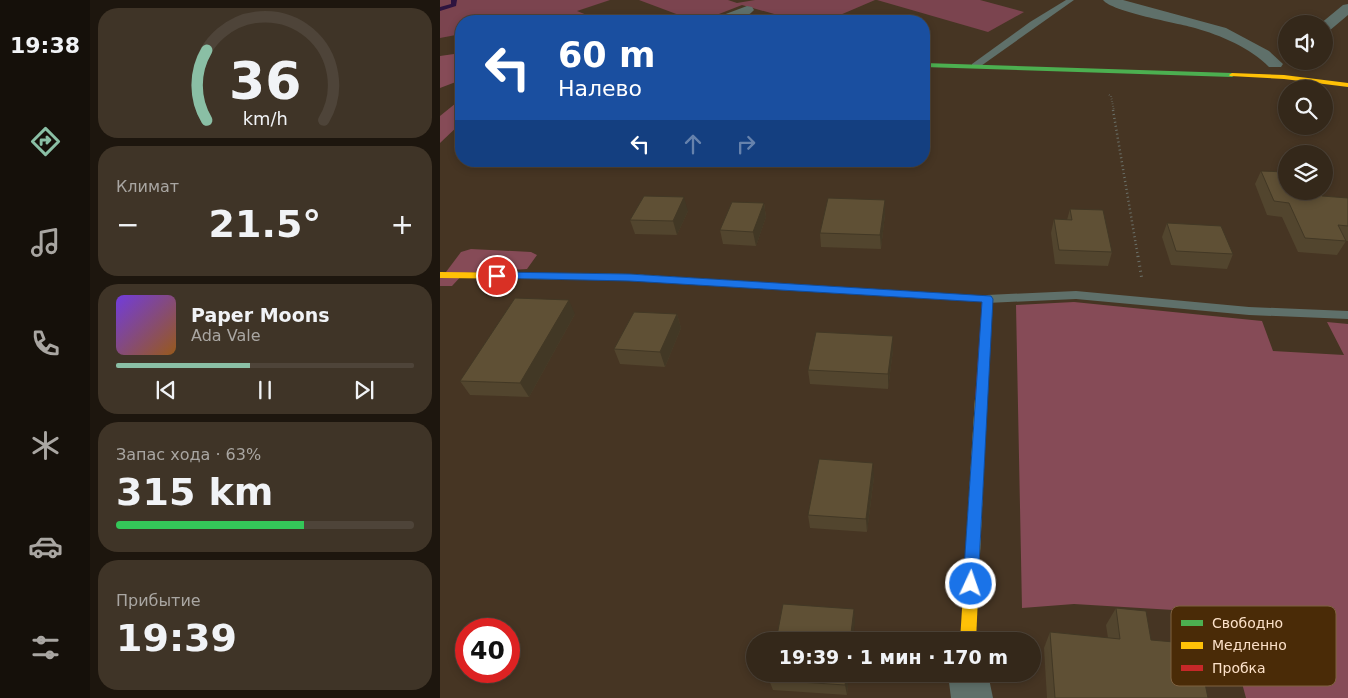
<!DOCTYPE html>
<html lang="ru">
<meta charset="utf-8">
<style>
:root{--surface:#34281a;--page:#3f3427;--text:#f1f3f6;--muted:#a9a6a2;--line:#4e4439;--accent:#8abfa5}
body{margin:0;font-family:"DejaVu Sans",sans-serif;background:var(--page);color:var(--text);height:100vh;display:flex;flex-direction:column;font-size:19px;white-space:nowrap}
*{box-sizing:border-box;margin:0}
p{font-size:16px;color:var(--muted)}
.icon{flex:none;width:28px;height:28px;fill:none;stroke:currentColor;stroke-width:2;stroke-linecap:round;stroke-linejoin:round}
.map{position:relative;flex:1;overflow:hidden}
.details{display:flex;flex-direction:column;gap:8px;padding:8px;background:#1d160e;width:350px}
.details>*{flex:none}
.top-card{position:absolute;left:15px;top:15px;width:475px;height:152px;border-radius:20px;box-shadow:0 2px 8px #0003,0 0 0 1px var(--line);background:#1a4fa0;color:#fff;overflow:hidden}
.controls{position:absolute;left:838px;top:15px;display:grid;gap:10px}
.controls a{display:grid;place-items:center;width:55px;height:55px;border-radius:50%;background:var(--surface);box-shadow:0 2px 8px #0003,0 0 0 1px var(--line);font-size:25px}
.speed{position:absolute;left:15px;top:618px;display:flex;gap:10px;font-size:25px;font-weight:700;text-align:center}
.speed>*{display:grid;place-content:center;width:65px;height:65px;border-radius:50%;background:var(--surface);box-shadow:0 2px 8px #0003,0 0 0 1px var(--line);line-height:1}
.speed .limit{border:8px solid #d22;background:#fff;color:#111}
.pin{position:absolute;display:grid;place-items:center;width:42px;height:42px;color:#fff;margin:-21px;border:2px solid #fff;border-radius:50%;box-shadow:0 1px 5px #0007}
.me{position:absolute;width:55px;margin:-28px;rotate:3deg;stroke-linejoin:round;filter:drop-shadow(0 0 4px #0008)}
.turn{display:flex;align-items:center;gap:18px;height:105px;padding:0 20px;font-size:22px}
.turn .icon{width:65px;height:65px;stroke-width:2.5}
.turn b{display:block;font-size:35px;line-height:42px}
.lanes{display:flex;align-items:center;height:48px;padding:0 20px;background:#0003;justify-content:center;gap:25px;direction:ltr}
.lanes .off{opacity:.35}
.big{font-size:38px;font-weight:700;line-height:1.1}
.details .card{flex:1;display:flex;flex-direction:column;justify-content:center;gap:8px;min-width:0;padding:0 18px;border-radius:20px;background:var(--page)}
.details .dial{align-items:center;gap:0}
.dial svg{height:130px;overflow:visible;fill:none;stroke:var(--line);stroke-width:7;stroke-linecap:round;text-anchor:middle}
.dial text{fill:var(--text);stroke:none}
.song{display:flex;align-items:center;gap:15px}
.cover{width:60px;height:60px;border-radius:8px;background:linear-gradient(135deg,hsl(260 70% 55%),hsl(30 70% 35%))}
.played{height:5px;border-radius:2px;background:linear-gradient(90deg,var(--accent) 45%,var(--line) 45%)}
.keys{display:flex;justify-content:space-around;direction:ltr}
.heat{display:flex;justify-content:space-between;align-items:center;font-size:28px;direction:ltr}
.charge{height:8px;border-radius:4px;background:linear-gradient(90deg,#34c759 63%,var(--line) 0)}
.trip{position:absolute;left:306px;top:632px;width:295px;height:50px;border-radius:25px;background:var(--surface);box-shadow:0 2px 8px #0003,0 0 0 1px var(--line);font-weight:700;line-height:50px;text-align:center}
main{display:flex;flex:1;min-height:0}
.menu{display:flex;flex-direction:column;width:90px;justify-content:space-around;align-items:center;background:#15100a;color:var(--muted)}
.menu .icon{width:35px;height:35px}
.menu .on{color:var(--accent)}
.menu b{font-size:22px;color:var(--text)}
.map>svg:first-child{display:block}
</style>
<main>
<nav class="menu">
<b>19:38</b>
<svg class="icon on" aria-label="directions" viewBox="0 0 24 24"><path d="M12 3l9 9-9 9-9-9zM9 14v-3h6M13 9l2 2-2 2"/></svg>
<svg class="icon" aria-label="music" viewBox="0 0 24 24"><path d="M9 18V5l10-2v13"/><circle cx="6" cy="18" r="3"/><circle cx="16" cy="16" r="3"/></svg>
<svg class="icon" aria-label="phone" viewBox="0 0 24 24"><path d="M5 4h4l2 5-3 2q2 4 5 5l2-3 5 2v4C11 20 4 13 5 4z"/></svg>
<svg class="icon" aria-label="climate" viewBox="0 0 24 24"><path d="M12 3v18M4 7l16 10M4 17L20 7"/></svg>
<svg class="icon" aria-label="car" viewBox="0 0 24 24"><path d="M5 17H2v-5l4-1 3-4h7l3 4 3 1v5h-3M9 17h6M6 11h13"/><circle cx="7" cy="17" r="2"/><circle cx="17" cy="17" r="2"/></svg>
<svg class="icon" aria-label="filters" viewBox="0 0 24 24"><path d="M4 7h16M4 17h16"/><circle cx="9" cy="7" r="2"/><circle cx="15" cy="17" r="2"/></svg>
</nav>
<section class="details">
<div class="card dial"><svg viewBox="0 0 100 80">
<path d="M14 69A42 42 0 1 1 86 69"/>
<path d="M14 69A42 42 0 0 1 14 26" stroke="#8abfa5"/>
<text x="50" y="56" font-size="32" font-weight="700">36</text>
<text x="50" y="72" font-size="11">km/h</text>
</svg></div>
<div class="card"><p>Климат</p>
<div class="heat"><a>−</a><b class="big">21.5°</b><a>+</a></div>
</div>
<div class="card">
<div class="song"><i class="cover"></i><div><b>Paper Moons</b><p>Ada Vale</p></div></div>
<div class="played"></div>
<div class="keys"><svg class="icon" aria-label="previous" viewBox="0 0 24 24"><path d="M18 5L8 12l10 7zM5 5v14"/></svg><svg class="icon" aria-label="pause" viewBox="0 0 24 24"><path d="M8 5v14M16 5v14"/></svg><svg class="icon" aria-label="next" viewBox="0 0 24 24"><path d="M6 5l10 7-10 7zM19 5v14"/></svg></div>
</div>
<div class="card"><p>Запас хода · 63%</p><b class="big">315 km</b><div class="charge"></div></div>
<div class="card"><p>Прибытие</p><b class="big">19:39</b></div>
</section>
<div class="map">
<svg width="908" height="698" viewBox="0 0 908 698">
<rect width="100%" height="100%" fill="#463523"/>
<g fill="#7b444f">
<polygon points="0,0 170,0 137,11 162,21 21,21 21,34 0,38"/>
<polygon points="199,0 288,0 297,3 315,0 435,0 386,21 359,21 302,5 261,21 255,21"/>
<polygon points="437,0 540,0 584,12 548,32"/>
</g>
<g fill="#864b57">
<polygon points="21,53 21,80 0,88 0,56"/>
<polygon points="21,99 21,123 0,143 0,116"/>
<polygon points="31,249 91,252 97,255 87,269 24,273 12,286 0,286 0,277 3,276 21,252"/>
<polygon points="634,302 822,321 833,351 904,355 887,322 908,324 908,698 806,698 783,613 634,604 582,608 576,305"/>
</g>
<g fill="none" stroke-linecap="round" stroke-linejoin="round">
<polygon fill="#2d143f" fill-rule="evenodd" points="11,0 17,0 16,6 0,11 0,7 11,4"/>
<polyline stroke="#6b716a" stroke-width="2" stroke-dasharray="0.5 2" stroke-linecap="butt" points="669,95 671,96 674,111"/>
<polyline stroke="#6b716a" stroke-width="2.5" stroke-dasharray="1 3" stroke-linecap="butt" points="673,110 698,257"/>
<polyline stroke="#6b716a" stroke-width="3" stroke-dasharray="1 4" stroke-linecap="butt" points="698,256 702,280"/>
<g fill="#5f706a" fill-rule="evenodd">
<polygon points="626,0 634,0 538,68 532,68 532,64 590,22"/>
<polygon points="636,291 809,307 908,311 908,319 809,315 636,299 547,303 541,299 547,295"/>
</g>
<g fill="#5f706a" fill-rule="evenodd">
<path d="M663,0H683L786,28L829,51L843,64L841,67H829C811,48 780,35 755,28C738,23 672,12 663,0Z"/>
<polygon points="908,4 908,15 889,31 884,32 884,24 880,24 903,5"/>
<path d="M307,6L312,7L314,10C305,21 286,22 273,21L275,18Z"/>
<polygon points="508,674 548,674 553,698 511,698"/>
</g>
<polygon fill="#4caf50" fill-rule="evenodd" points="484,63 792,73 795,75 792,77 484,67"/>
<g fill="#ffc107" fill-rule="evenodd">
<polygon points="792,73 844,75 908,83 908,87 844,79 790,76 789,75"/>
<polygon points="0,272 189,274 315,282 320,285 315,288 189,280 0,278"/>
<polygon points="541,394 545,396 547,399 536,641 520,641 535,399 537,396"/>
</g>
<polygon fill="#c62828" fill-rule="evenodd" points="315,282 551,297 552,299 547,399 545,402 537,402 535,399 542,302 311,287 310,285"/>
</g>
<g fill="#52452e">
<polygon points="821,171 882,196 908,198 908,241 906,241 897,255 858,252 842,217 827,215 815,184"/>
<polygon points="324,203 326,217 316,246 283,244 280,230"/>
<polygon points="630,209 672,252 668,266 615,264 611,233 614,219 627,220"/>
<polygon points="248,211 237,235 195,234 190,220"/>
<polygon points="445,214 441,249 381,247 380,233"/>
<polygon points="727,223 793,254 787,269 731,265 722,237"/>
<polygon points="135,314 89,397 30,395 20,381"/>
<polygon points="237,314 241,328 225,367 180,364 174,349"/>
<polygon points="453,350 448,389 370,384 368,370"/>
<polygon points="434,477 427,532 370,528 368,515"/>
<polygon points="676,608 711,640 768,698 607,698 604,648 610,632 668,638 666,625"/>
<polygon points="409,674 407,695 333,690 329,680"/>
</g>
<g fill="#423825">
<polygon points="244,197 248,211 237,235 233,221"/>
<polygon points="445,200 445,214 441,249 440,235"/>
<polygon points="324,203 326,217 316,246 313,232"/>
<polygon points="129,300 135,314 89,397 80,383"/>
<polygon points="237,314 241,328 225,367 220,352"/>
<polygon points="453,336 453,350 448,389 448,374"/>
<polygon points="433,463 434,477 427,532 426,519"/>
<polygon points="414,609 415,621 413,641 410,641"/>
<polygon points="407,674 409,674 407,695 405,685"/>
</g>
<g fill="#5f5035" stroke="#423825">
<polygon points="821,171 846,172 846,191 880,191 882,196 908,198 908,226 898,225 906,241 865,238 849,203 834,201"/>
<polygon points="204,196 244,197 233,221 190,220"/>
<polygon points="388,198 445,200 440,235 380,233"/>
<polygon points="292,202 324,203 313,232 280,230"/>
<polygon points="630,209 663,210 672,252 619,250 614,219 632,220"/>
<polygon points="727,223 781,226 793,254 736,251"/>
<polygon points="75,298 129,300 80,383 20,381"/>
<polygon points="194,312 237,314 220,352 174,349"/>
<polygon points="376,332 453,336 448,374 368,370"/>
<polygon points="379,459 433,463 426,519 368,515"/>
<polygon points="343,604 414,609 410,641 336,641"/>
<polygon points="676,608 706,611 711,640 757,644 768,698 615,698 610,632 680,639"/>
<polygon points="330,674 407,674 405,685 329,680"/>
</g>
<polygon fill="#1a73e8" stroke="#114b97" points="57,272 189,274 551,296 553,299 538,584 536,589 531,592 526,589 523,584 542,302 189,281 53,278 52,276"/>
<rect x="731" y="606" width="165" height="80" rx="8" fill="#4a2b07" stroke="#7f6241" stroke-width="1"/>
<rect x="741" y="620" width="22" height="6" fill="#4caf50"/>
<rect x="741" y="642" width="22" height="7" fill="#ffc107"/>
<rect x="741" y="665" width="22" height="6" fill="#c62828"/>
<g font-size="14" fill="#fce1c9">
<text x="772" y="628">Свободно</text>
<text x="772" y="650">Медленно</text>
<text x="772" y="673">Пробка</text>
</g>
</svg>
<div class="controls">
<a><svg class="icon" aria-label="sound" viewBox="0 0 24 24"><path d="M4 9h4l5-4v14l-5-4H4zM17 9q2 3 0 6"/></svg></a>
<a><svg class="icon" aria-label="search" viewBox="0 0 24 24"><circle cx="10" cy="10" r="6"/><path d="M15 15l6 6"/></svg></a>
<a><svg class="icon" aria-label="layers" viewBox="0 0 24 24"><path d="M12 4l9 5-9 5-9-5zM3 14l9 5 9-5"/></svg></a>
</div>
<div class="speed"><div class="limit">40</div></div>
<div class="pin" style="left:57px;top:276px;background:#d93025"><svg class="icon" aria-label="arrive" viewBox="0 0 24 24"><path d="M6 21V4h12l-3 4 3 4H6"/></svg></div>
<svg class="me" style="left:531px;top:584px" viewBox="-20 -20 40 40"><circle r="17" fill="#1a73e8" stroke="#fff" stroke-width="3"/><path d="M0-11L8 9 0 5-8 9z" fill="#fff"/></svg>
<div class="trip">19:39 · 1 мин · 170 m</div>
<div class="top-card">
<div class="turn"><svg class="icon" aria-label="left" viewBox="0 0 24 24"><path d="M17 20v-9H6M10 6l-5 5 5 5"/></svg><div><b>60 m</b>Налево</div></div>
<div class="lanes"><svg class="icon" aria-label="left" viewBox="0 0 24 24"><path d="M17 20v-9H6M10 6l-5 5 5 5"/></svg><svg class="icon off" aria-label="ahead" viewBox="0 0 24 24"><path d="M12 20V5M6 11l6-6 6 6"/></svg><svg class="icon off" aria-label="right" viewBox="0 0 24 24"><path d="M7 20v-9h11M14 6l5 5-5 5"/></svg></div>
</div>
</div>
</main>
